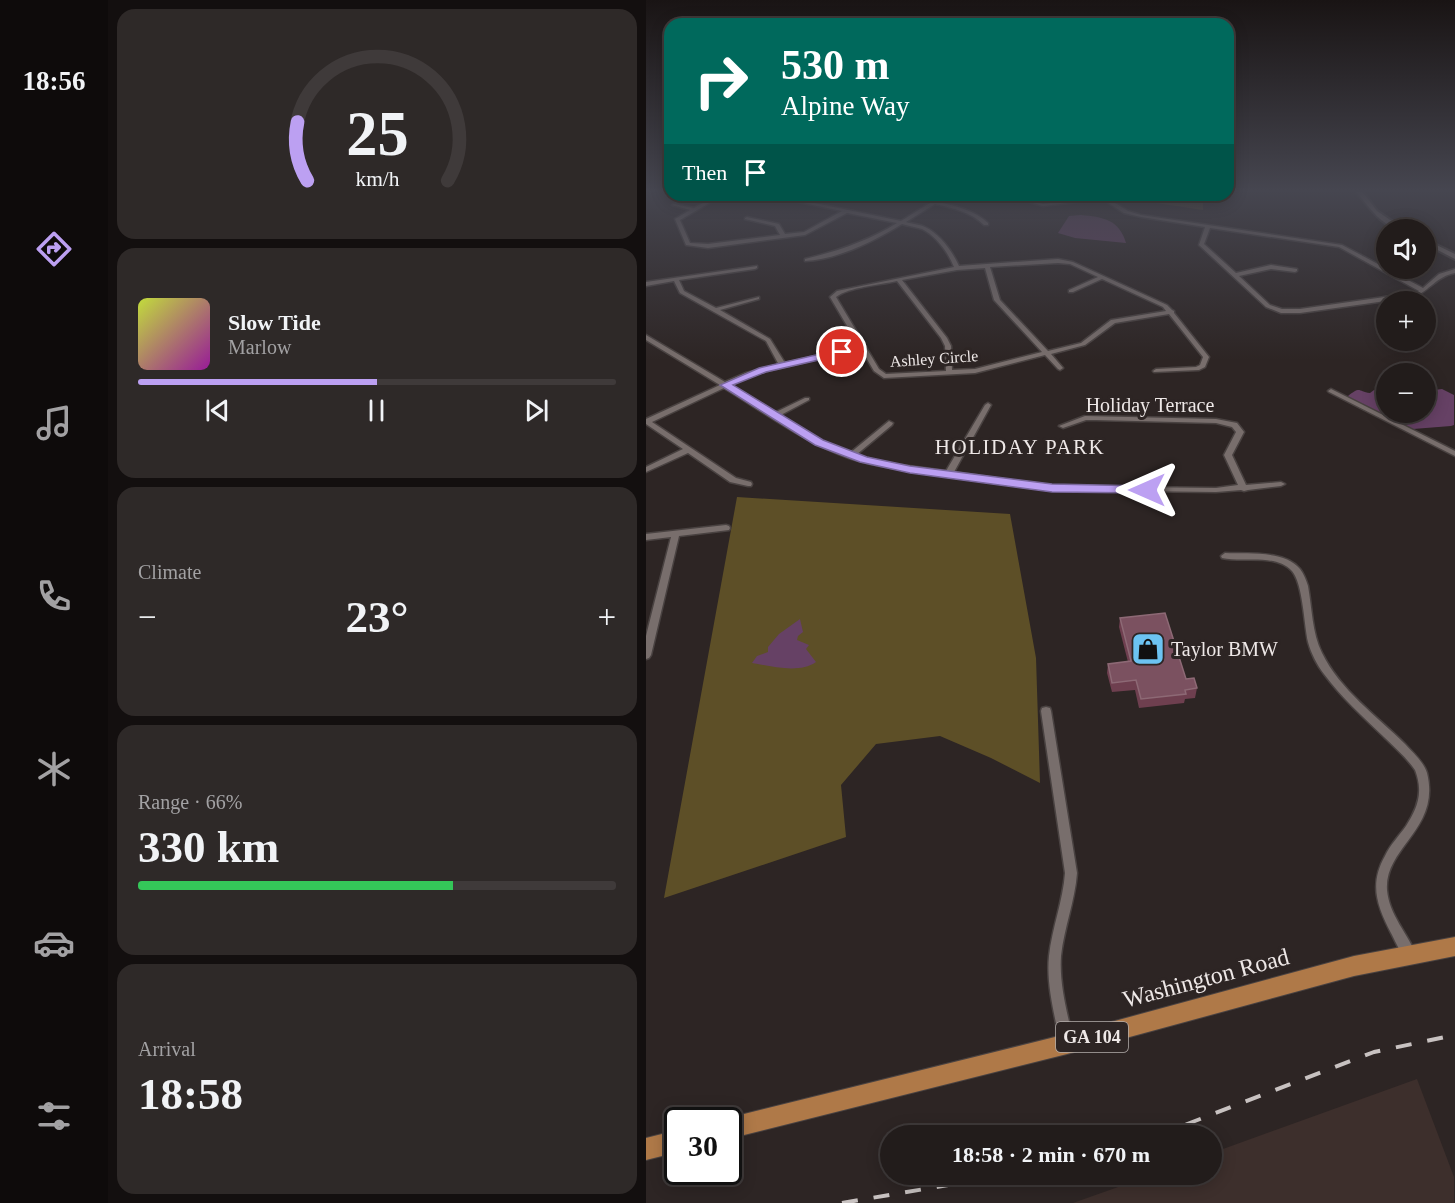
<!DOCTYPE html>
<meta charset="utf-8">
<style>
:root{--surface:#221c1b;--page:#2e2928;--text:#f1f3f6;--muted:#a2a1a3;--line:#3f3a3a;--accent:#bca0f2}
body{margin:0;font-family:"Times New Roman",serif;background:var(--page);color:var(--text);height:100vh;display:flex;flex-direction:column;font-size:22px;white-space:nowrap}
*{box-sizing:border-box;margin:0}
p{font-size:20px;color:var(--muted)}
.icon{flex:none;width:33px;height:33px;fill:none;stroke:currentColor;stroke-width:2;stroke-linecap:round;stroke-linejoin:round}
.map{position:relative;flex:1;overflow:hidden}
.sheet{display:flex;flex-direction:column;gap:9px;padding:9px;background:#130f0f;width:538px}
.sheet>*{flex:none}
.top-card{position:absolute;left:18px;top:18px;width:570px;height:183px;border-radius:18px;box-shadow:0 3px 15px #0003,0 0 0 2px var(--line);background:#00695c;color:#fff;overflow:hidden}
.buttons{position:absolute;left:730px;top:219px;display:grid;gap:12px}
.buttons a{display:grid;place-items:center;width:60px;height:60px;border-radius:50%;background:var(--surface);box-shadow:0 3px 15px #0003,0 0 0 2px var(--line);font-size:30px}
.speed{position:absolute;left:18px;top:1107px;display:flex;gap:12px;font-size:30px;font-weight:700;text-align:center}
.speed>*{display:grid;place-content:center;width:78px;height:78px;border-radius:50%;background:var(--surface);box-shadow:0 3px 15px #0003,0 0 0 2px var(--line);line-height:1}
.speed .limit{border:3px solid #111;border-radius:9px;background:#fff;color:#111}
.pin{position:absolute;display:grid;place-items:center;width:51px;height:51px;color:#fff;margin:-26px;border:3px solid #fff;border-radius:50%;box-shadow:0 2px 6px #0007}
.me{position:absolute;width:66px;margin:-33px;rotate:270deg;stroke-linejoin:round;filter:drop-shadow(0 0 4px #0008)}
.turn{display:flex;align-items:center;gap:21px;height:126px;padding:0 18px;font-size:27px}
.turn .icon{width:78px;height:78px;stroke-width:2.5}
.turn b{display:block;font-size:42px;line-height:51px}
.then{display:flex;align-items:center;height:57px;padding:0 18px;background:#0003;gap:12px;font-size:22px}
.big{font-size:45px;font-weight:800;line-height:1.1}
.sheet .tile{flex:1;display:flex;flex-direction:column;justify-content:center;gap:9px;min-width:0;padding:0 21px;border-radius:18px;background:var(--page)}
.sheet .dial{align-items:center;gap:0}
.dial svg{height:156px;overflow:visible;fill:none;stroke:var(--line);stroke-width:7;stroke-linecap:round;text-anchor:middle}
.dial text{fill:var(--text);stroke:none}
.song{display:flex;align-items:center;gap:18px}
.cover{width:72px;height:72px;border-radius:9px;background:linear-gradient(135deg,hsl(70 70% 55%),hsl(300 70% 35%))}
.played{height:6px;border-radius:3px;background:linear-gradient(90deg,var(--accent) 50%,var(--line) 50%)}
.keys{display:flex;justify-content:space-around;direction:ltr}
.heat{display:flex;justify-content:space-between;align-items:center;font-size:33px;direction:ltr}
.charge{height:9px;border-radius:4px;background:linear-gradient(90deg,#34c759 66%,var(--line) 0)}
.trip{position:absolute;left:234px;top:1125px;width:342px;height:60px;border-radius:30px;background:var(--surface);box-shadow:0 3px 15px #0003,0 0 0 2px var(--line);font-weight:800;line-height:60px;text-align:center}
main{display:flex;flex:1;min-height:0}
.menu{display:flex;flex-direction:column;width:108px;justify-content:space-around;align-items:center;background:#0e0b0b;color:var(--muted)}
.menu .icon{width:42px;height:42px}
.menu .selected{color:var(--accent)}
.menu b{font-size:27px;color:var(--text)}
.map>svg:first-child{display:block}
</style>
<main>
<nav class="menu">
<b>18:56</b>
<svg class="icon selected" aria-label="directions" viewBox="0 0 24 24"><path d="M12 3l9 9-9 9-9-9zM9 14v-3h6M13 9l2 2-2 2"/></svg>
<svg class="icon" aria-label="music" viewBox="0 0 24 24"><path d="M9 18V5l10-2v13"/><circle cx="6" cy="18" r="3"/><circle cx="16" cy="16" r="3"/></svg>
<svg class="icon" aria-label="phone" viewBox="0 0 24 24"><path d="M5 4h4l2 5-3 2q2 4 5 5l2-3 5 2v4C11 20 4 13 5 4z"/></svg>
<svg class="icon" aria-label="climate" viewBox="0 0 24 24"><path d="M12 3v18M4 7l16 10M4 17L20 7"/></svg>
<svg class="icon" aria-label="car" viewBox="0 0 24 24"><path d="M5 17H2v-5l4-1 3-4h7l3 4 3 1v5h-3M9 17h6M6 11h13"/><circle cx="7" cy="17" r="2"/><circle cx="17" cy="17" r="2"/></svg>
<svg class="icon" aria-label="filters" viewBox="0 0 24 24"><path d="M4 7h16M4 17h16"/><circle cx="9" cy="7" r="2"/><circle cx="15" cy="17" r="2"/></svg>
</nav>
<section class="sheet">
<div class="tile dial"><svg viewBox="0 0 100 80">
<path d="M14 69A42 42 0 1 1 86 69"/>
<path d="M14 69A42 42 0 0 1 9 39" stroke="#bca0f2"/>
<text x="50" y="56" font-size="32" font-weight="700">25</text>
<text x="50" y="72" font-size="11">km/h</text>
</svg></div>
<div class="tile">
<div class="song"><i class="cover"></i><div><b>Slow Tide</b><p>Marlow</p></div></div>
<div class="played"></div>
<div class="keys"><svg class="icon" aria-label="previous" viewBox="0 0 24 24"><path d="M18 5L8 12l10 7zM5 5v14"/></svg><svg class="icon" aria-label="pause" viewBox="0 0 24 24"><path d="M8 5v14M16 5v14"/></svg><svg class="icon" aria-label="next" viewBox="0 0 24 24"><path d="M6 5l10 7-10 7zM19 5v14"/></svg></div>
</div>
<div class="tile"><p>Climate</p>
<div class="heat"><a>−</a><b class="big">23°</b><a>+</a></div>
</div>
<div class="tile"><p>Range · 66%</p><b class="big">330 km</b><div class="charge"></div></div>
<div class="tile"><p>Arrival</p><b class="big">18:58</b></div>
</section>
<div class="map">
<svg width="809" height="1203" viewBox="0 0 809 1203">
<rect width="100%" height="100%" fill="#2d2524"/>
<polygon fill="#3d2f2c" points="771,1079 808,1177 808,1203 427,1203 506,1175 566,1174 566,1153"/>
<g fill="#5d4f27">
<polygon points="484,195 557,195 557,210 482,199"/>
<polygon points="91,497 364,514 390,658 394,783 345,758 294,736 230,744 195,785 200,837 18,898"/>
</g>
<g fill="#664165">
<path d="M435,215C456,217 473,219 480,243L429,238L412,233L423,216Z"/>
<path d="M796,389L808,395V425L805,426L767,429L701,397C715,385 712,392 724,393L728,390L736,392L741,390V412H780V391Z"/>
<path d="M154,619L157,632L152,636L151,640L163,645L160,649L170,662C153,674 125,666 106,663L111,656L122,652V647L133,634Z"/>
</g>
<g fill="none" stroke-linecap="round" stroke-linejoin="round">
<defs>
<g id="minor">
<path d="M71,195H77L34,220L44,243L62,244L134,235L129,226L99,219V218L101,217L133,224L139,234L158,232L196,211L133,198V196H135L255,221L284,203L245,195H255L287,201L296,195H301L292,202C310,206 328,210 342,223V225H338C325,212 307,208 289,204L260,222C266,224 273,224 279,227C294,234 306,251 313,266L412,259L427,262L521,305L526,310L528,311V313L563,357L559,367L553,370L508,372L507,371L510,369L550,367L554,365L557,357L523,314L469,323L439,345L405,354L417,368L414,370L412,369L399,355L329,373L238,378L228,371L215,349L104,375L84,385L128,413L159,398H163V400L133,416L176,441L204,453L243,421L247,423L246,425L210,455L240,463L300,471L339,405L342,403L345,405L308,472L406,486L570,488L592,485L578,455L590,432L586,427L570,423L450,420H440L417,428L413,426L439,416L570,419L591,423L598,432L586,455L600,485L635,482L639,484L635,486L602,490L598,491L595,490L570,492L406,490L305,476L302,477L298,475C266,471 234,468 203,458C161,444 116,411 78,388L6,422L90,478L105,482L106,484L105,486H102L84,482L42,453L0,472V467L37,449L0,424V419L74,385L0,340V335L79,382L100,373L133,365L120,341L34,293L28,281L0,286V282L111,266V268L109,269L33,280L38,291L70,308L113,297V299L74,310L124,339L139,363L213,346L184,297L191,291L308,267C302,252 290,236 276,229C270,227 262,226 256,224C229,241 190,260 159,261V259C192,251 222,241 251,223L201,213L159,235L62,248L40,245L29,219L44,210L26,205L28,204L48,208ZM412,263L424,264L452,277L423,290V292H427L456,279L517,307L520,311L465,320L435,343L402,351L354,300L344,267ZM339,268L348,300L396,352L329,369L306,370L305,346L301,338L256,280L311,270ZM251,281L295,338L299,346L300,371L240,374L233,369L190,297C203,287 234,285 251,281Z"/>
<path d="M359,195H366L397,204L453,197L451,195H456L482,211L495,215L696,245L777,288L793,274L809,269V273C791,276 783,291 768,297L654,313H635L620,307L553,245L559,227L495,217L478,213L456,199L397,206ZM564,228L693,247L773,291L767,293L654,309H636L624,305L593,276L625,269L649,272L651,271V269L625,265L590,273L558,244Z"/>
<polygon points="685,389 809,451 809,456 683,392 682,391"/>
<polygon points="80,525 83,526 84,528 83,530 33,536 5,655 3,658 0,659 0,636 25,537 0,540 0,534"/>
<path d="M579,553C600,554 639,550 654,569C658,574 660,580 662,586C666,608 666,633 676,653C694,690 731,716 759,744C766,752 778,762 781,773C795,829 738,847 741,890C743,915 762,934 771,956L770,961L765,962C756,959 750,942 745,933C731,906 723,884 739,856C744,845 753,836 760,826C767,815 774,802 773,788C773,783 771,775 769,770C761,758 748,747 738,737C717,717 696,698 678,674C671,665 665,653 662,642C658,624 657,584 646,571C629,553 598,563 576,558L575,556Z"/>
<path d="M400,707L404,708L405,711L431,873C429,901 418,928 415,956C413,986 422,1015 428,1044L426,1049L421,1051L416,1049L414,1044C409,1015 400,985 403,956C406,928 417,901 419,873L395,711L396,708Z"/>
</g>
<g id="tertiary">
<path d="M710,191H716L731,211L759,230C738,230 722,206 710,191Z"/>
<polygon points="780,240 809,254 809,259 780,244"/>
</g>
<g id="primary">
<polygon points="809,937 809,956 708,976 421,1054 82,1139 82,1120 74,1120 421,1034 708,956"/>
<polygon points="32,1130 32,1152 0,1160 0,1138"/>
</g>
</defs>
<use href="#minor" stroke="#494241" stroke-width="3"/>
<use href="#tertiary" stroke="#494241" stroke-width="4"/>
<use href="#primary" stroke="#494241" stroke-width="2"/>
<use href="#minor" fill="#786e6c" fill-rule="evenodd"/>
<use href="#tertiary" fill="#786e6c" fill-rule="evenodd"/>
<use href="#primary" fill="#af7948" fill-rule="evenodd"/>
<g stroke="#c8c2c1" stroke-width="4" stroke-dasharray="16 16" stroke-linecap="butt">
<polyline points="510,1136 728,1052 809,1035"/>
<polyline points="196,1203 367,1174"/>
</g>
</g>
<polygon fill="#6e3f4f" points="474,618 540,679 551,688 549,698 539,699 538,703 493,708 489,690 466,692 461,673 462,664 482,662 473,627"/>
<polygon fill="#7b5160" stroke="#8d6975" stroke-width="1.5" points="519,613 540,679 548,678 551,688 539,690 540,694 495,699 490,680 466,683 462,664 485,661 474,618"/>
<linearGradient id="sky" x2="0" y2="1"><stop stop-color="#191414"/><stop offset="0.53" stop-color="#464650"/><stop offset="1" stop-color="#464650" stop-opacity="0"/></linearGradient>
<rect width="809" height="360" fill="url(#sky)"/>
<polygon fill="#bca0f2" stroke="#7a689d" stroke-width="1.5" points="196,349 201,352 199,354 120,372 87,385 177,440 221,457 264,466 406,484 501,486 507,490 501,493 406,492 264,473 214,462 169,445 74,385 113,368"/>
<defs>
<symbol id="shop-square" viewBox="-11 -11 22 22"><rect x="-9" y="-9" width="18" height="18" rx="4" fill="#6cc3f2" stroke="#2d2524"/><path d="M-5-2.5h2.3a2.7 3.5 0 0 1 5.4 0H5L5.5 6h-11ZM-1.5-2.5h3a1.5 2.3 0 0 0-3 0Z" fill="#111"/></symbol>
</defs>
<g fill-rule="evenodd">
<use href="#shop-square" x="483" y="630" width="38" height="38"/>
</g>
<g text-anchor="middle" stroke-width="6" stroke-linejoin="round" paint-order="stroke">
<g font-size="16" fill="#eee8e7" stroke="#2d2524">
<text transform="translate(288 358) rotate(-4)" y="6">Ashley Circle</text>
</g>
<rect fill="#2d2524" stroke="#b4aeac" stroke-width="1.5" x="410" y="1022" width="72" height="30" rx="4.5"/>
<g font-size="18" font-weight="bold" fill="#eee8e7">
<text x="446" y="1043">GA 104</text>
</g>
<g font-size="20" fill="#eee8e7" stroke="#2d2524">
<text x="504" y="412">Holiday Terrace</text>
</g>
<g font-size="20" fill="#eee8e7" stroke="#2d2524" text-anchor="start">
<text x="525" y="656">Taylor BMW</text>
</g>
<g font-size="21" letter-spacing="1.5" fill="#eee8e7" stroke="#2d2524">
<text x="374" y="454">HOLIDAY PARK</text>
</g>
<g font-size="24" fill="#eee8e7" stroke="#2d2524">
<text transform="translate(560 978) rotate(-15)" y="8">Washington Road</text>
</g>
</g>
</svg>
<div class="buttons">
<a><svg class="icon" aria-label="sound" viewBox="0 0 24 24"><path d="M4 9h4l5-4v14l-5-4H4zM17 9q2 3 0 6"/></svg></a>
<a>+</a>
<a>−</a>
</div>
<div class="speed"><div class="limit">30</div></div>
<div class="pin" style="left:196px;top:352px;background:#d93025"><svg class="icon" aria-label="arrive" viewBox="0 0 24 24"><path d="M6 21V4h12l-3 4 3 4H6"/></svg></div>
<svg class="me" style="left:501px;top:490px" viewBox="-20 -20 40 40"><path d="M0-17L14 15 0 8-14 15z" fill="#bca0f2" stroke="#fff" stroke-width="4"/></svg>
<div class="trip">18:58 · 2 min · 670 m</div>
<div class="top-card">
<div class="turn"><svg class="icon" aria-label="right" viewBox="0 0 24 24"><path d="M7 20v-9h11M14 6l5 5-5 5"/></svg><div><b>530 m</b>Alpine Way</div></div>
<div class="then">Then<svg class="icon" aria-label="arrive" viewBox="0 0 24 24"><path d="M6 21V4h12l-3 4 3 4H6"/></svg></div>
</div>
</div>
</main>
